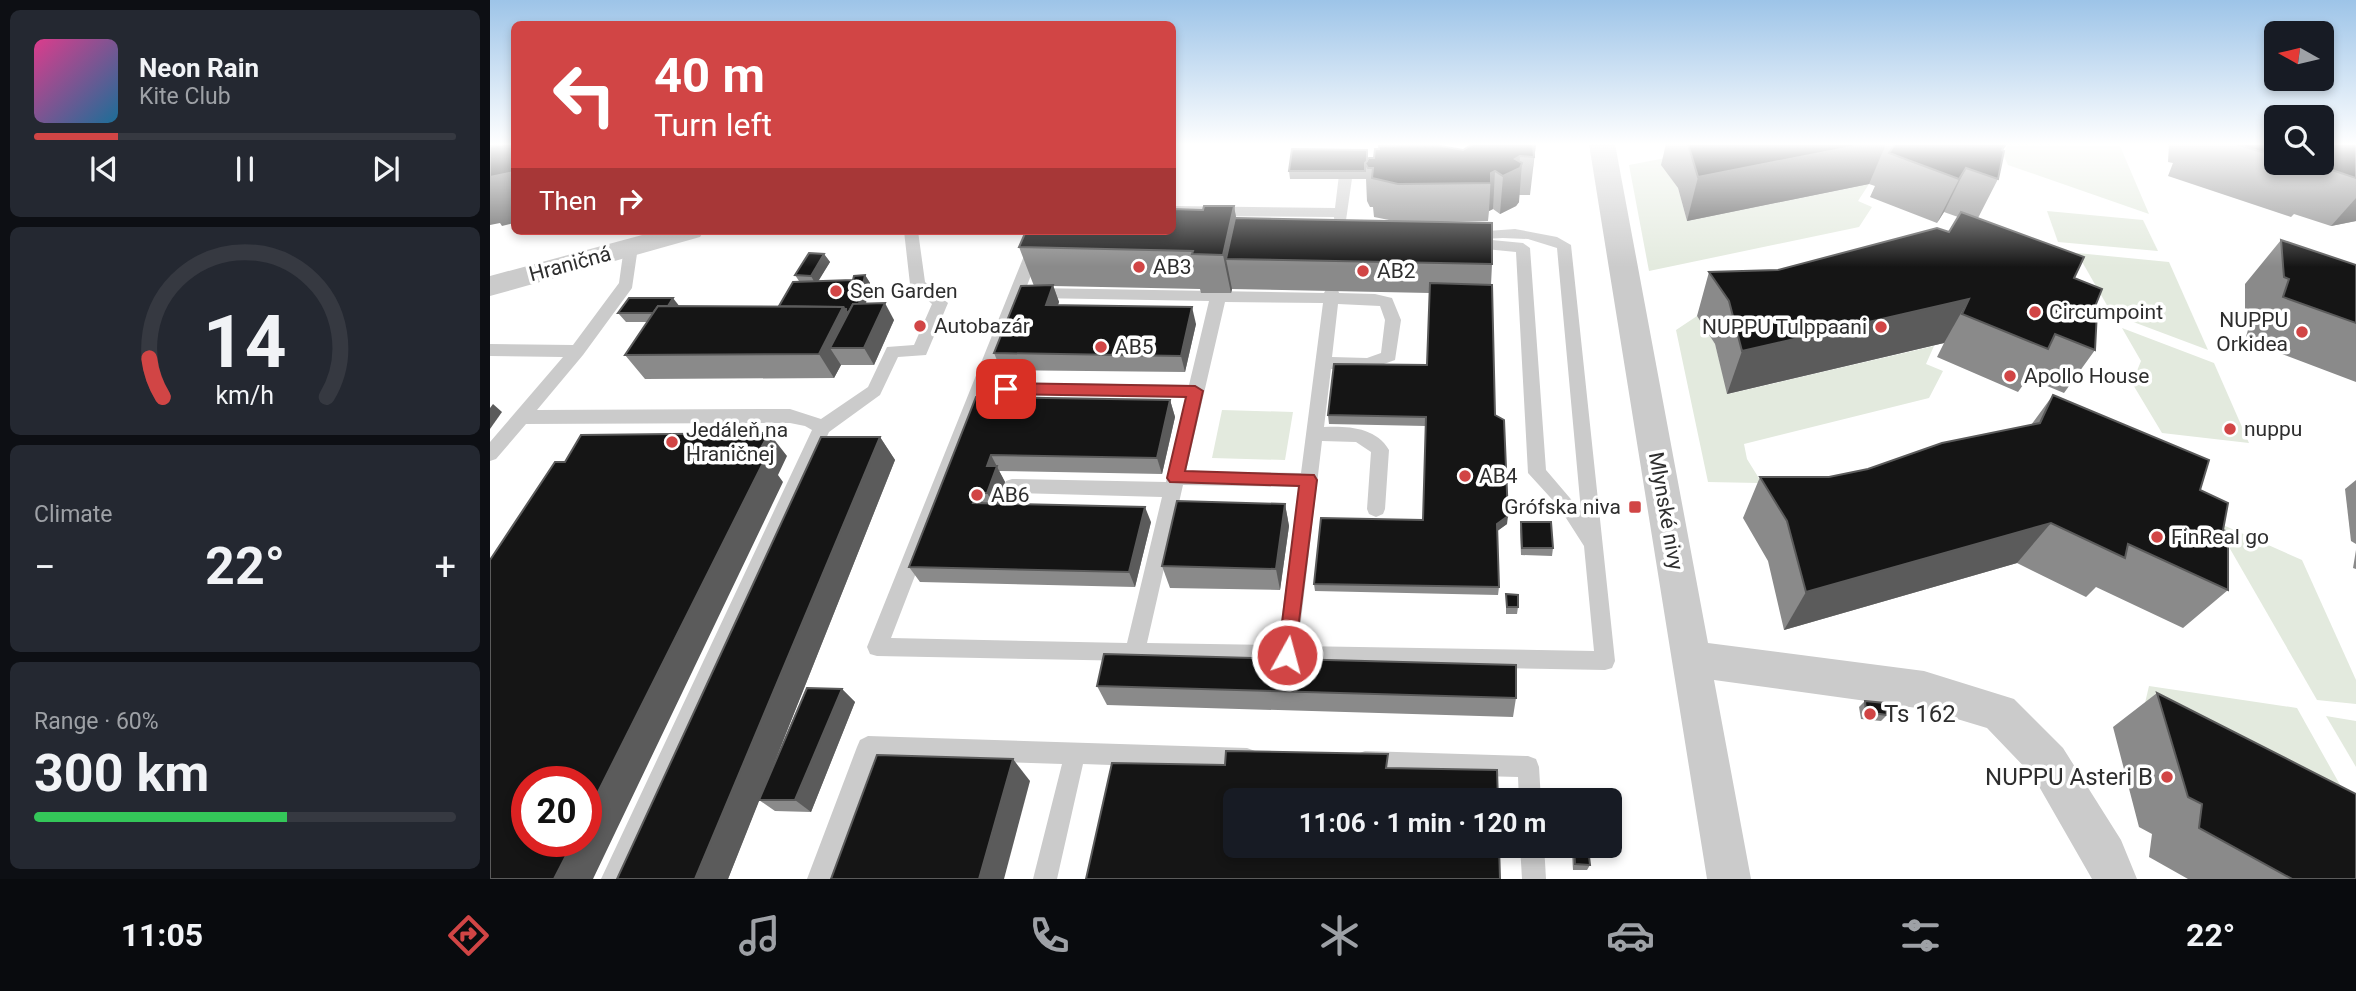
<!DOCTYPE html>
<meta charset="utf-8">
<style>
:root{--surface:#171b24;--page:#242831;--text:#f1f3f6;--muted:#9ea1a6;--line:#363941;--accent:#d14545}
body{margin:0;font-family:Roboto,sans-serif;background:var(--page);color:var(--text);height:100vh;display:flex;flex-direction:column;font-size:26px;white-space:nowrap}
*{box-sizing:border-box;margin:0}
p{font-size:23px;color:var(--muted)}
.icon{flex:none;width:38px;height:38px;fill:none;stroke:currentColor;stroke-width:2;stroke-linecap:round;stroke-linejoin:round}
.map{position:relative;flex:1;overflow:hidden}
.sheet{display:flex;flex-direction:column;gap:10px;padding:10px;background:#0d0f14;width:490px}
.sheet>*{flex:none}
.guide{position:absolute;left:21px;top:21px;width:665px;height:214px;border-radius:10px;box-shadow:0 4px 10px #0003;background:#d14545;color:#fff;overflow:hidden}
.needle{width:46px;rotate:278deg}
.fabs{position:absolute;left:1774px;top:21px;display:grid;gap:14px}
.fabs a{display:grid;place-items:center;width:70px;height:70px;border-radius:10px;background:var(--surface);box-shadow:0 4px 10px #0003;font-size:35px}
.speed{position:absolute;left:21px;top:766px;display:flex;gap:14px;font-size:35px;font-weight:700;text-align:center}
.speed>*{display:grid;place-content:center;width:91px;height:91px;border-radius:50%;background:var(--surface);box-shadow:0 4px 10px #0003;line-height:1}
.speed .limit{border:10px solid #d22;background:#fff;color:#111}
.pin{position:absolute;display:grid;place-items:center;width:60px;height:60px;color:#fff;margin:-30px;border-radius:14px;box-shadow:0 4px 10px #0006}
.me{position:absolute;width:77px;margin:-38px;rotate:7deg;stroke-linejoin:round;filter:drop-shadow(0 0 5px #0008)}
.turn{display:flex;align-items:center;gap:24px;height:147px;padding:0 28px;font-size:32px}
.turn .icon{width:91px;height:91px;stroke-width:2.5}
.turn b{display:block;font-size:49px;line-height:60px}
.then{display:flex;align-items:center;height:66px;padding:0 28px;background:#0003;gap:14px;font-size:26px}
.big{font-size:52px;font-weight:700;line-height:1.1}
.sheet .tile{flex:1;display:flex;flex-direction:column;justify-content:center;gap:10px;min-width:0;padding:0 24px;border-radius:10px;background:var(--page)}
.sheet .dial{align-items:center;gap:0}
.dial svg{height:182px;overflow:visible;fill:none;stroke:var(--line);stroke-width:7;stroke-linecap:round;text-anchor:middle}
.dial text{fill:var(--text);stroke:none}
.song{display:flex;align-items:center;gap:21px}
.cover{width:84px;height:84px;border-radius:10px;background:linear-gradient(135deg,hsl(330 70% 55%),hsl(200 70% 35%))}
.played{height:7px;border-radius:4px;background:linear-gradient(90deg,var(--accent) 20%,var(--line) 20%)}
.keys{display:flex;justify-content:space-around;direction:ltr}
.heat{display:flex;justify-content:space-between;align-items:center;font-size:38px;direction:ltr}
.charge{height:10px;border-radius:5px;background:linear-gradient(90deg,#34c759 60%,var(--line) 0)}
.trip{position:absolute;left:733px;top:788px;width:399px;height:70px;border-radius:10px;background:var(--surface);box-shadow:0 4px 10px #0003;font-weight:700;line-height:70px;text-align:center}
.tabs{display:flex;height:112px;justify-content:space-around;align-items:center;background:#090b0e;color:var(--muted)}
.tabs .icon{width:49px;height:49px}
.tabs .selected{color:var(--accent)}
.tabs b{font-size:32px;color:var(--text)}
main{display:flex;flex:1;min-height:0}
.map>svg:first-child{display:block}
</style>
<main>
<section class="sheet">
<div class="tile">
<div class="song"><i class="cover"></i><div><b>Neon Rain</b><p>Kite Club</p></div></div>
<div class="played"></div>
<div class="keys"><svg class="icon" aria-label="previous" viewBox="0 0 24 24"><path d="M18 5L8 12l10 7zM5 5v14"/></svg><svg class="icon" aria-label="pause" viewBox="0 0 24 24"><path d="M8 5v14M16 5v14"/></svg><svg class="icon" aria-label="next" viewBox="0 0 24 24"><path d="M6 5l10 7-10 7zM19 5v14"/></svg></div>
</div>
<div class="tile dial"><svg viewBox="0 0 100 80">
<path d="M14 69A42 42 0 1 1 86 69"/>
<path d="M14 69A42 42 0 0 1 8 52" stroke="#d14545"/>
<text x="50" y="56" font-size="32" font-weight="700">14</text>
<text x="50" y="72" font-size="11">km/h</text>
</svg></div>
<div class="tile"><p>Climate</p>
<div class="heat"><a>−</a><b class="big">22°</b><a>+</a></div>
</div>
<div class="tile"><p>Range · 60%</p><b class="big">300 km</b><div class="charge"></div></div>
</section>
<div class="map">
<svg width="1866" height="879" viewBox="0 0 1866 879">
<rect width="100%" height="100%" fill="#fff"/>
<g fill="#e3eade">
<polygon points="1518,144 1630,146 1659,214 1518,165 1513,154"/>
<polygon points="1181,157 1172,166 1188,188 1197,221 1379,184 1368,201 1382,207 1369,227 1159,271 1139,165"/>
<polygon points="1557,211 1653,220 1668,251 1568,242"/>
<polygon points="1587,253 1679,262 1718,350 1622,314"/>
<polygon points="1207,316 1225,344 1238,394 1444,346 1436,364 1453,371 1439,398 1254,444 1257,459 1270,480 1269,483 1218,482 1186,330"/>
<polygon points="1632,328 1724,363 1759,443 1672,433 1642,383 1651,361"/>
<polygon points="732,410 803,412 795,460 722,458"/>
<polygon points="1724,521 1812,560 1866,680 1866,704 1827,700"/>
<polygon points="1659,686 1807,708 1863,808 1655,703"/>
<polygon points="1836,716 1866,721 1866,767"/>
</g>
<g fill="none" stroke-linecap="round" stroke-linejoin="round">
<g fill="#cbcbcb" fill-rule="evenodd">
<polygon points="858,154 865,158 855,227 845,227 844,217 682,216 682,206 845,208 851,158"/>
<path d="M1025,229L1067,237L1081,245L1125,661L1122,668L1115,670L387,656L380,654L377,647L544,231H558L500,382L699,385L719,301L545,298L537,293L545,288L834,293L837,287H847L849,293L885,294L902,298L911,320L905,360L877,370L841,369L834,427C857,426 886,427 899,450L895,509L893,514L886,517L879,514L877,509L881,452L866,442L832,441L808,646L1104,651L1094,546L1069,507L1038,473L1026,252L985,248L968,236L970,233ZM1013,238L1038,239L1067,248L1091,511L1056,470L1040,248L1033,243L991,239ZM735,302L833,303L811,473L696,471ZM848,304L890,306L895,320L891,353L877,358L842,357ZM495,394L696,397L676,482L522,479L516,481L513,486L516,491L522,493L672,497L637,643L401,638ZM693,485L809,487L788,645L657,643Z"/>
<polygon points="414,231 428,231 435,282 458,303 436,355 408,357 390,395 339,432 135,879 111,879 322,430 315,426 300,423 36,424 6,459 0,461 0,442 73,357 0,356 0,344 83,345 129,283 134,247 141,242 148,247 142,288 93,355 47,410 300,409 331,419 378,387 397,347 424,345 442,304 420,284"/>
<polygon points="378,736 757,748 765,751 768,759 765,767 757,770 593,764 567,879 543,879 572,764 385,758 341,879 317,879 367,747 370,740"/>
<polygon points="875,751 1038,756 1046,759 1049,767 1051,800 1029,800 1028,777 875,773 867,770 864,762 867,754"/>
<polygon points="1030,845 1054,845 1056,879 1032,879"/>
</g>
<g fill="#cbcbcb" fill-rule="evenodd">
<polygon points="1099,144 1125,144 1218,643 1434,671 1524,699 1573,748 1631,840 1647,879 1602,879 1543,776 1497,728 1434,709 1224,680 1261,879 1217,879"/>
<polygon points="167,231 214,231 210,237 0,296 0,276"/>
</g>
</g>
<g fill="#8a8a8a">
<polygon points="983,144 1046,144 1040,195 1029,195 1029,202 1026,206 1010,214 1003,209 999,211 998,221 939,222 1002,264 1001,285 1005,415 1017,524 1007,531 1009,587 1008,595 825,591 824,584 933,520 936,426 839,424 838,415 937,365 940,293 742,289 741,293 711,293 710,289 563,286 569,302 568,305 706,324 695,372 511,370 504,353 544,286 529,247 713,210 744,206 746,218 904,221 884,217 883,207 880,207 877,201 876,179 800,179 799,171 878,160 973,150"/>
<polygon points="1176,144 1516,144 1513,150 1508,179 1488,218 1584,278 1604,309 1605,350 1574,393 1538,378 1528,392 1447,357 1454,343 1237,394 1225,344 1207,316 1219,272 1288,270 1459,232 1468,217 1454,212 1447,223 1380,197 1385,186 1379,184 1197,221 1188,188 1171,165"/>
<polygon points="1679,144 1787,144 1787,163 1832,163 1866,144 1866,221 1841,226 1804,214 1801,217 1678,176 1683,163 1678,162"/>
<polygon points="1791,240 1866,265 1866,382 1755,340 1760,323 1755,321 1755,284"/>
<polygon points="334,254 340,262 328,281 363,280 375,275 380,283 376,304 404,320 384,365 351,365 344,378 155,379 135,355 157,322 136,322 128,313 189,306 289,306 309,281 305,275"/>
<polygon points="1563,395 1710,490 1733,530 1738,590 1693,628 1606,587 1596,597 1527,563 1294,630 1278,561 1253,518 1270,477 1339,477 1378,469 1541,425"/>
<polygon points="486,397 680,400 685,417 672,474 509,471 515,482 508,503 661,522 645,587 430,582 419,567"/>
<polygon points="331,437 390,437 405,460 275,786 317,688 352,689 365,702 321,812 285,811 269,800 238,879 127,879"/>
<polygon points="1866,480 1866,544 1861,541 1855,489"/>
<polygon points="795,504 799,526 790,590 680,588 672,566"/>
<polygon points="1031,522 1063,548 1062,556 1031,555 1030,530"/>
<polygon points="1866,550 1866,569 1863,568"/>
<polygon points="1016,594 1028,607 1027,614 1016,614"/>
<polygon points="607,686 1026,698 1023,717 617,705"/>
<polygon points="1667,693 1866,879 1698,879 1659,857 1662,834 1649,827 1623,727"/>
<polygon points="1375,701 1397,715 1391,721 1371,719 1369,707"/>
<polygon points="1084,847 1100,865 1097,870 1083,870 1082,853"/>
</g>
<g fill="#5b5b5b">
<polygon points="1043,144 1046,144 1042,175 1044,157 1042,157"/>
<polygon points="1376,144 1396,144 1379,184 1197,221 1208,177"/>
<polygon points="1030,156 1029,169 1032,163 1029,202 1026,206 1010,214 1013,176 1025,159"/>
<polygon points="1476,168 1454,212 1447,223 1469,179"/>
<polygon points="1005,171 1003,209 999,211 1001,173"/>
<polygon points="24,172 24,223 12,226 10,223 0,225 0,177"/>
<polygon points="1866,198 1866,221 1841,226"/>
<polygon points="744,206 751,244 736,259 742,289 741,293 733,255"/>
<polygon points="334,254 340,262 326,285 321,276"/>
<polygon points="375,275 380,283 372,320 367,312"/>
<polygon points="563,285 569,302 562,321 556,305"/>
<polygon points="183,298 190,307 173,313"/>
<polygon points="1479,299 1454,343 1237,394 1252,351"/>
<polygon points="395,303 404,320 384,365 374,348"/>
<polygon points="353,307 368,330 340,348 351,365 344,378 329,354"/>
<polygon points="702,307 706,324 695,372 691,356"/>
<polygon points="680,400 685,417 672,474 667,458"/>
<polygon points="3,404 12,412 0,429 0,408"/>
<polygon points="279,433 297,456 288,475 293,482 103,879 64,879 83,842 96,842 96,815 265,459"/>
<polygon points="390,437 405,460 238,879 205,879"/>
<polygon points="501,455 515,482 506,508 497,493 497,466"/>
<polygon points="487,493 496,508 483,503"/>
<polygon points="795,504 799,526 790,590 786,569"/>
<polygon points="655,507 661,522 645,587 639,572"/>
<polygon points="1018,516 1017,524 1006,532 1007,524"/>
<polygon points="1561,523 1527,563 1294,630 1316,592"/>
<polygon points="352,689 365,702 321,812 305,800"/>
<polygon points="523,759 540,781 514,879 489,879"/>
</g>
<g fill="#151515" stroke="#5b5b5b" stroke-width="2">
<polygon points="13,144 24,144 24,172 0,177 0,146"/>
<polygon points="983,144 1043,144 1044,157 1030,156 1025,159 1032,163 1030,168 1013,176 1005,171 1001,173 1001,183 908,184 882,178 883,168 878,168 875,163 879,158 884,158 885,149 889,149 889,146 945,145 973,150"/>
<polygon points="1198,144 1376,144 1208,177"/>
<polygon points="1405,144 1516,144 1512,150 1514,151 1508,179 1476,168 1469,179 1399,153"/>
<polygon points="1746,144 1787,144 1787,157"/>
<polygon points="1832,144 1866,144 1866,178 1839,169 1838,173 1806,163 1832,163"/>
<polygon points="802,149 877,150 877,161 875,163 875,171 799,171"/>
<polygon points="714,206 744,206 733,255 702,254 703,251 529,247 536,231 682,231 682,209 713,210"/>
<polygon points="1471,212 1594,257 1584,278 1612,289 1604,309 1607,311 1605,350 1565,334 1558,349 1472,314 1479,299 1252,351 1239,301 1219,272 1288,270 1447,228 1459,232"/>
<polygon points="745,218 1002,223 1002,264 736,259"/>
<polygon points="1791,240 1866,265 1866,323 1793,297 1799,279 1794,277"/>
<polygon points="319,253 334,254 321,276 305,275"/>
<polygon points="375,275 369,304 363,304 358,313 356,311 356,309 355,309 353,307 289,306 303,282 363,280 364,276"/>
<polygon points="940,283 1002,285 1005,415 1014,420 1018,516 1007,524 1009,587 824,584 831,518 933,520 936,417 838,415 844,364 937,365"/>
<polygon points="563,285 556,305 702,307 691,356 504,353 531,286"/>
<polygon points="139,298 183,298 178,306 168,306 163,313 128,313"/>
<polygon points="395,303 374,348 340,348 363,304"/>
<polygon points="168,306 353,307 329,354 135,355"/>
<polygon points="1563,395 1719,460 1710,490 1738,503 1733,530 1738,532 1738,590 1638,544 1635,558 1561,523 1316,592 1297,521 1270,477 1339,477 1378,469 1452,443 1550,423"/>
<polygon points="486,397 680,400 667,458 501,455 497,466 507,466 497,493 487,493 483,503 655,507 639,572 419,567"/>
<polygon points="279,433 265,459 275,459 96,816 96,782 37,782 37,842 83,842 64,879 0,879 0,560 65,462 75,462 91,435"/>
<polygon points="331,437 390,437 205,879 127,879"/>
<polygon points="687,501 795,504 786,569 672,566"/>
<polygon points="1031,522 1061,522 1063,548 1032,548"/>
<polygon points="1016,594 1028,595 1028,607 1017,607"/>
<polygon points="614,654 1026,665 1026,698 607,686"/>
<polygon points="317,688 352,689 305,800 269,800"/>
<polygon points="1667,693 1866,794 1866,879 1802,879 1709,828 1712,804 1698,797"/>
<polygon points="1375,701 1395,703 1397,715 1376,712"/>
<polygon points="736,751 898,754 896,768 1007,770 1008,800 746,800 746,845 1009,845 1010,879 596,879 622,763 735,765"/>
<polygon points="387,755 523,759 489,879 341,879"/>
<polygon points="1084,847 1098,847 1100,865 1085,864"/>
</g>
<linearGradient id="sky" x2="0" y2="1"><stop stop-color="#9dc4e8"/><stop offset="0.54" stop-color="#fff"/><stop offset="1" stop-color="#fff" stop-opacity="0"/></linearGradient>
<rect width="1866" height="267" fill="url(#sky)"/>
<polygon fill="#d14545" stroke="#882d2d" stroke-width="2" points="516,383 705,386 713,391 695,471 824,475 827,480 804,661 797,663 790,661 788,655 809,486 680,482 677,478 696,397 516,394 509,389"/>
<g fill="#d14545" stroke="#fff" stroke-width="2.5">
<circle cx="649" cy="267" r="7"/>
<circle cx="873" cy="271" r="7"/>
<circle cx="346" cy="291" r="7"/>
<circle cx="1545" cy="312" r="7"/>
<circle cx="430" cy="326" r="7"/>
<circle cx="1391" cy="327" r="7"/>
<circle cx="1812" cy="332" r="7"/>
<circle cx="611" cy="347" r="7"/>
<circle cx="1520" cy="376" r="7"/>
<circle cx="1740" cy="429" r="7"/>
<circle cx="182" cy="442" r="7"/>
<circle cx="975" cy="476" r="7"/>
<circle cx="487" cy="495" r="7"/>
<rect x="1138" y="500" width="14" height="14" rx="3.5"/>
<circle cx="1667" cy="537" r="7"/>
<circle cx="1380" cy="714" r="7"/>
<circle cx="1677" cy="777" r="7"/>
</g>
<g text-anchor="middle" stroke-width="7" stroke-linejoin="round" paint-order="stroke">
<g font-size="21" fill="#2e2e2e" stroke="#fff">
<text transform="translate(80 264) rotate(-15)" y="7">Hraničná</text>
<text transform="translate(1176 511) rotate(80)" y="7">Mlynské nivy</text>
</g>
<g font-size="21" fill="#2e2e2e" stroke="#fff" text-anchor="start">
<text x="663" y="274">AB3</text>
<text x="887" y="278">AB2</text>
<text x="360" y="298">Sen Garden</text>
<text x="1559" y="319">Circumpoint</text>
<text x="1798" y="327" text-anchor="end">NUPPU<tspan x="1798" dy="24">Orkidea</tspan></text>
<text x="444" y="333">Autobazár</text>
<text x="1377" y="334" text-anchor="end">NUPPU Tulppaani</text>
<text x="625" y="354">AB5</text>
<text x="1534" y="383">Apollo House</text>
<text x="1754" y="436">nuppu</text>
<text x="196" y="437">Jedáleň na<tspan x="196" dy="24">Hraničnej</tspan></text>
<text x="989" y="483">AB4</text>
<text x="501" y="502">AB6</text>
<text x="1131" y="514" text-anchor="end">Grófska niva</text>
<text x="1681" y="544">FinReal go</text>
</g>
<g font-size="24" fill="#2e2e2e" stroke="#fff" text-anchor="start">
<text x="1394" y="722">Ts 162</text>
<text x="1663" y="785" text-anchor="end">NUPPU Asteri B</text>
</g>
</g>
</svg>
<div class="fabs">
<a><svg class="needle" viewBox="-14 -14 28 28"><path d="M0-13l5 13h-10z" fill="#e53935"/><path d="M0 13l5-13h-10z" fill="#9ea1a6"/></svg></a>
<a><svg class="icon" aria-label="search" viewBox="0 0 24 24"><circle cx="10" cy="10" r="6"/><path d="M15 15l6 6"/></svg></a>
</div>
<div class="speed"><div class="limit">20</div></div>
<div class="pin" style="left:516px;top:389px;background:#d93025"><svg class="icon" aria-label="arrive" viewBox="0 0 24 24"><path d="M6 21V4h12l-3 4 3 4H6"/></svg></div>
<svg class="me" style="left:797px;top:655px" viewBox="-20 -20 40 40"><circle r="17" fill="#d14545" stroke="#fff" stroke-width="3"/><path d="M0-11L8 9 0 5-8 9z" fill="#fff"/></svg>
<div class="trip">11:06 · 1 min · 120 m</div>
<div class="guide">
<div class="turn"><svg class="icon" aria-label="left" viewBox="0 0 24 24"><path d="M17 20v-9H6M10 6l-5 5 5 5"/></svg><div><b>40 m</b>Turn left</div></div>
<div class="then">Then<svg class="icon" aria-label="right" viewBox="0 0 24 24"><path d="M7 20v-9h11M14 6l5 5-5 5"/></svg></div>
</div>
</div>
</main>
<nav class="tabs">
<b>11:05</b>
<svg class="icon selected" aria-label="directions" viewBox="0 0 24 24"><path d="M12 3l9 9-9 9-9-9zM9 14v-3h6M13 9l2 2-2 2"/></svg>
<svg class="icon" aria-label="music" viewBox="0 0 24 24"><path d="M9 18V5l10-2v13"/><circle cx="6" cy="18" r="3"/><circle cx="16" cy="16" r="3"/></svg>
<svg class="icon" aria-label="phone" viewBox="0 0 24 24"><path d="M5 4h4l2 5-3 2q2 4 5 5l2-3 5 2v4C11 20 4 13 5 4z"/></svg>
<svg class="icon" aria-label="climate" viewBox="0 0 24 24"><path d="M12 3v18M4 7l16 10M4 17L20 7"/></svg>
<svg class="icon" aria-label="car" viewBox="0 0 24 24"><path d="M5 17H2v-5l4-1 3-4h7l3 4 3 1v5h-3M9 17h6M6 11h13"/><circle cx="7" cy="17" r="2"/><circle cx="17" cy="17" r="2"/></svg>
<svg class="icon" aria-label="filters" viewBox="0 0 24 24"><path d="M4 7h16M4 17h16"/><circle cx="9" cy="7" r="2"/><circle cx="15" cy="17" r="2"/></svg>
<b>22°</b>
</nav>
